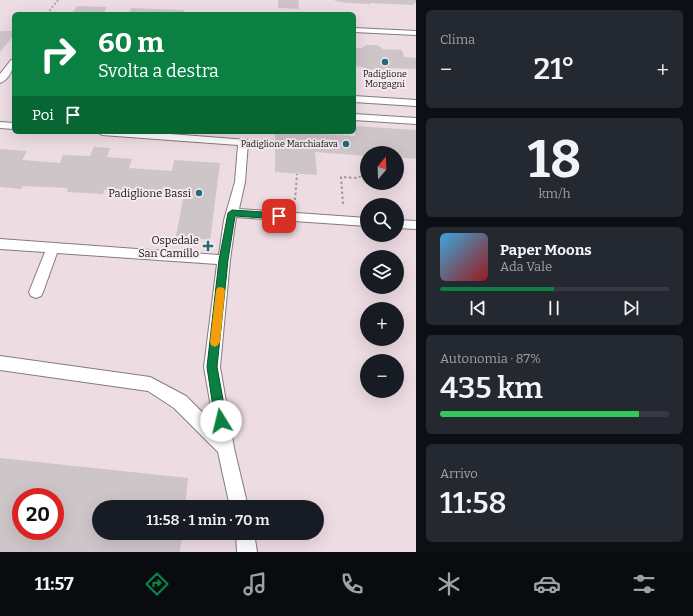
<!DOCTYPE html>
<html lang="it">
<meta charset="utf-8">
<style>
:root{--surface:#171b24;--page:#242831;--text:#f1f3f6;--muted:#9ea1a6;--line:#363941;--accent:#0b8043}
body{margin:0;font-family:Bitter,serif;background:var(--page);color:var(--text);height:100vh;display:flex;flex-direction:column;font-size:15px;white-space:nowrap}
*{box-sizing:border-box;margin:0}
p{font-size:13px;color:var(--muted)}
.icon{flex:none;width:22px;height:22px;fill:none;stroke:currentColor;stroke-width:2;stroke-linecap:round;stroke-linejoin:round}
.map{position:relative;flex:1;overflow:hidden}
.side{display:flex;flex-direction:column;gap:10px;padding:10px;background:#0d0f14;width:277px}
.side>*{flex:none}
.hud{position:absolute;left:12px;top:12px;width:344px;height:122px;border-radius:6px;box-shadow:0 4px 16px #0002;background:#0b8043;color:#fff;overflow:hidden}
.needle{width:26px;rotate:19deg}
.tools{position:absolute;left:360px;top:146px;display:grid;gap:8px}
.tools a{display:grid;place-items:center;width:44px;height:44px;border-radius:50%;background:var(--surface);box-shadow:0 4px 16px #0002;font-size:20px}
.speed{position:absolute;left:12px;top:488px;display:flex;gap:8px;font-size:20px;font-weight:700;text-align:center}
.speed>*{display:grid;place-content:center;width:52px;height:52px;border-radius:50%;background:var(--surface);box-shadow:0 4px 16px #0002;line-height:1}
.speed .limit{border:6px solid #d22;background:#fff;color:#111}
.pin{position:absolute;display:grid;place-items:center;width:34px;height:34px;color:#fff;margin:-17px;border-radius:8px;box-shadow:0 2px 6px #0006}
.me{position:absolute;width:44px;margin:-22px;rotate:351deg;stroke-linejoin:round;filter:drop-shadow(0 0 3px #0008)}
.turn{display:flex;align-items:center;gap:14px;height:84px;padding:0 20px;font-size:18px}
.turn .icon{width:52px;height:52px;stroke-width:2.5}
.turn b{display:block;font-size:28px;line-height:34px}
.then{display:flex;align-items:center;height:38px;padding:0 20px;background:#0003;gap:8px;font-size:15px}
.big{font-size:30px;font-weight:600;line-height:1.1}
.side .card{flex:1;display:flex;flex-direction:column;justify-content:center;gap:6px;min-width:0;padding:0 14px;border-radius:6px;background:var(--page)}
.side .dial{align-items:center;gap:0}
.dial b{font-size:52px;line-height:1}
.song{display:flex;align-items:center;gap:12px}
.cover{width:48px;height:48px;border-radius:6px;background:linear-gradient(135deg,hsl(200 70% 55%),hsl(0 70% 35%))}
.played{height:4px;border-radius:2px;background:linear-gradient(90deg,var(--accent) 50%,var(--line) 50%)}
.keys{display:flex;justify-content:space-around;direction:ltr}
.heat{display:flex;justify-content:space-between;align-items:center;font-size:22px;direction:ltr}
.charge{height:6px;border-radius:3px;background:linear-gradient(90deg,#34c759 87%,var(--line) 0)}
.trip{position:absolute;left:92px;top:500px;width:232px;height:40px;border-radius:20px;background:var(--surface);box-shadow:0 4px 16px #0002;font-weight:600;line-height:40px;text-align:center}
.menu{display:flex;height:64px;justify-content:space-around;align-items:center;background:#090b0e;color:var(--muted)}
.menu .icon{width:28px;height:28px}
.menu .selected{color:var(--accent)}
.menu b{font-size:18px;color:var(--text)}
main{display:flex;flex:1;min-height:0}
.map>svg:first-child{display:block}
</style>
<main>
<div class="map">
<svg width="416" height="552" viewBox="0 0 416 552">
<rect width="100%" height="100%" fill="#f5ebee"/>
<path fill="#eddce2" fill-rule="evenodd" d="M0,0H416V552H0ZM14,14H354V132H14ZM367,153H397V183H367ZM367,205H397V235H367ZM367,257H397V287H367ZM367,309H397V339H367ZM367,361H397V391H367ZM21,497H55V531H21ZM99,507H317V533H99Z"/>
<g fill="#cec5c8" fill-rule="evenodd">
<polygon points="278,0 298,0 299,9 278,8"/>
<polygon points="335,0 416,0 416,3 414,3 414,5 370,3 370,4 348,3 335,1"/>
<polygon points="77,6 107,7 104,12 129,13 131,8 184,10 183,14 72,14"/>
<polygon points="211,12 239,13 239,14 211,14"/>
<polygon points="0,31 14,31 14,35 0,52"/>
<polygon points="367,45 377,45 383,49 402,50 404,57 416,58 416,69 392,68 393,71 364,69 363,67 354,66 354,48 363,48 363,47"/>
<polygon points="354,126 416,130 416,159 397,157 397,153 367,153 367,156 315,152 317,175 275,172 275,132 318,132 319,134 355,136"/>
<polygon points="94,147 110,148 107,157 132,159 129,168 172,171 174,160 220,163 210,240 176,236 184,194 176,193 175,199 148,197 149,193 104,190 103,194 67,192 68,188 23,186 21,189 0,187 0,149 27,151 22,160 60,163 63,155 90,156"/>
<path d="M0,458L188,478L185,507H99V533H182L180,552H0ZM21,497H55V531H21Z"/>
</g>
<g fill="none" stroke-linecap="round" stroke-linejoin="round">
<defs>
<g id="service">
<polygon points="354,28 416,31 416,35 354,32"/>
<path d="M11,60H14C14,68 9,80 0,83V74Z"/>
<polygon points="354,96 416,100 416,106 354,102"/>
<polygon points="354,114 416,118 416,124 354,120"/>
<polygon points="0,122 14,123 14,129 0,128"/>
<polygon points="97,132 144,132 247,140 248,142 245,182 239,209 367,218 367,226 236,217 230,260 220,367 234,448 248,507 230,507 218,452 174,408 148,391 0,370 0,356 150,377 186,396 214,424 204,367 217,264 57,253 43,292 41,296 36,298 31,296 29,292 45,252 0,249 0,239 219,255 224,220 235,182 238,145 102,135"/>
<polygon points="397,220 416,221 416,229 397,228"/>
<polygon points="236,533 254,533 257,552 237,552"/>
</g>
</defs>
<use href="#service" stroke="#847c7f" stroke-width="2"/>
<polyline stroke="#a0999b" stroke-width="1.5" stroke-dasharray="2 2" stroke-linecap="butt" points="47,14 58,0"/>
<g stroke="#a0999b" stroke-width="2" stroke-dasharray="2.5 2.5" stroke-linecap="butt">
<polyline points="295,200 297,174"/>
<polyline points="343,204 341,177 357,178 367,173"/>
</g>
<use href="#service" fill="#fff" fill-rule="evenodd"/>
</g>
<polygon fill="#0b8043" stroke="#07532c" points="232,210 279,213 283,216 279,219 235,216 228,260 217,367 227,421 225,425 221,426 217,425 215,421 207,367 219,260 228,213"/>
<polygon fill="#f59e0b" points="220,287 224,288 225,291 220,342 218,345 215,347 211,345 210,342 216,291 217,288"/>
<g fill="#27697c" stroke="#f5ebee" stroke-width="1.5">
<circle cx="385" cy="62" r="4"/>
<circle cx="346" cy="144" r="4"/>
<circle cx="199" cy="193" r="4"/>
<path d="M206 240h4v4h4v4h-4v4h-4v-4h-4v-4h4z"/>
</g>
<g text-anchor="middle" stroke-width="4" stroke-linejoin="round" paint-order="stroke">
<g font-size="9" fill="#161314" stroke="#f5ebee">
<text x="385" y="77">Padiglione<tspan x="385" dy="10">Morgagni</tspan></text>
<text x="338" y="147" text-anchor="end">Padiglione Marchiafava</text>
</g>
<g font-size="11" fill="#161314" stroke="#f5ebee" text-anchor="end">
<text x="191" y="197">Padiglione Bassi</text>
<text x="199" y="244">Ospedale<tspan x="199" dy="13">San Camillo</tspan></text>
</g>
</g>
</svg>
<div class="tools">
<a><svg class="needle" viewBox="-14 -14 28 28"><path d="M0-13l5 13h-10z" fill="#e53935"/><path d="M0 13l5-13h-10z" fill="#9ea1a6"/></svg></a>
<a><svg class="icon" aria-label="search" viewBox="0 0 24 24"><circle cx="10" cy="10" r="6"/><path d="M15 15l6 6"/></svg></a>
<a><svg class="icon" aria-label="layers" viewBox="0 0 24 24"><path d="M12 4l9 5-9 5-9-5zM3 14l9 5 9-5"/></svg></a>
<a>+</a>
<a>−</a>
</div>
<div class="speed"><div class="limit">20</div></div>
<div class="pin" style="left:279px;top:216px;background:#d93025"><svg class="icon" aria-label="arrive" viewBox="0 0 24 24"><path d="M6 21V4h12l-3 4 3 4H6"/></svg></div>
<svg class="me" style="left:221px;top:421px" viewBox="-20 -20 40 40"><circle r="19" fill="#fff"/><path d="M0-13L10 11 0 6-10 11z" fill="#0b8043"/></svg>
<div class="trip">11:58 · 1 min · 70 m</div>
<div class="hud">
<div class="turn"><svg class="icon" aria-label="right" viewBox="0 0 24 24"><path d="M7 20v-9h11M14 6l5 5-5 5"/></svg><div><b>60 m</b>Svolta a destra</div></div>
<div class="then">Poi<svg class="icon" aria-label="arrive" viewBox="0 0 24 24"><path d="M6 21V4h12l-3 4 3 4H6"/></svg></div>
</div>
</div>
<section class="side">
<div class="card"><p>Clima</p>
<div class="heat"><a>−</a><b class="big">21°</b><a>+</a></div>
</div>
<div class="card dial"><b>18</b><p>km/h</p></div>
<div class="card">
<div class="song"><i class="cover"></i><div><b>Paper Moons</b><p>Ada Vale</p></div></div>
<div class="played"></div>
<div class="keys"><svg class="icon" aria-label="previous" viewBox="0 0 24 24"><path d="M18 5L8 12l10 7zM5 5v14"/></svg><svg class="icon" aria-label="pause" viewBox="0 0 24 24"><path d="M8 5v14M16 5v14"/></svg><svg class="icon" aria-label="next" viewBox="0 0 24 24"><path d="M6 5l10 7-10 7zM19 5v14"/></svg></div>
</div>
<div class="card"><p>Autonomia · 87%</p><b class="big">435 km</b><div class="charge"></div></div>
<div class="card"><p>Arrivo</p><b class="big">11:58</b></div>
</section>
</main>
<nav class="menu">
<b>11:57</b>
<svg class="icon selected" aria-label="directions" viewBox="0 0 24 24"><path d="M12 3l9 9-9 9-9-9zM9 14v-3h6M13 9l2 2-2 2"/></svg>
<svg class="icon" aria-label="music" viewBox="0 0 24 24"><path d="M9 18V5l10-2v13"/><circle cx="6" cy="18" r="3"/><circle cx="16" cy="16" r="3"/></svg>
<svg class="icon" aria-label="phone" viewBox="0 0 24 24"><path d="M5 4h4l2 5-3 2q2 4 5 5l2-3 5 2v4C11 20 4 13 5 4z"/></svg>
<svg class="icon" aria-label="climate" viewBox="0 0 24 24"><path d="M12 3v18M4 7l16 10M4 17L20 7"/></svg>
<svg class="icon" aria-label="car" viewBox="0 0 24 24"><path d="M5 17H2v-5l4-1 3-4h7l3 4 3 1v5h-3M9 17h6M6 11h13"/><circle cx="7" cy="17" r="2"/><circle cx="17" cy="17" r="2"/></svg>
<svg class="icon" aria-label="filters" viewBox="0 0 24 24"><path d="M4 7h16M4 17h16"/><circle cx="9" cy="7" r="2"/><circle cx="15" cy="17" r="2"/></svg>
</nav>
